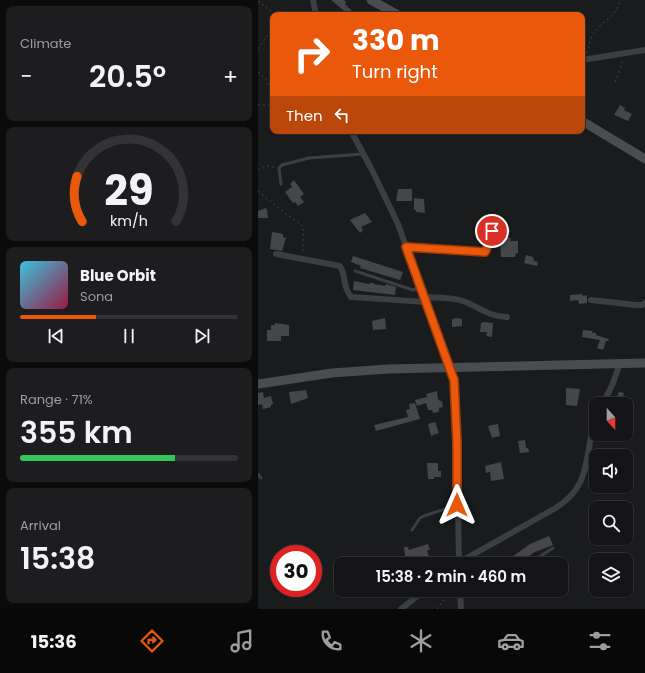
<!DOCTYPE html>
<meta charset="utf-8">
<style>
:root{--surface:#141416;--page:#1d1d1f;--text:#f1f3f6;--muted:#9d9ea1;--line:#333335;--accent:#ea580c}
body{margin:0;font-family:Poppins,sans-serif;background:var(--page);color:var(--text);height:100vh;display:flex;flex-direction:column;font-size:15px;white-space:nowrap}
*{box-sizing:border-box;margin:0}
p{font-size:13px;color:var(--muted)}
.icon{flex:none;width:22px;height:22px;fill:none;stroke:currentColor;stroke-width:2;stroke-linecap:round;stroke-linejoin:round}
.map{position:relative;flex:1;overflow:hidden}
.drawer{display:flex;flex-direction:column;gap:6px;padding:6px;background:#0b0b0c;width:258px}
.drawer>*{flex:none}
.guide{position:absolute;left:12px;top:12px;width:315px;height:122px;border-radius:8px;box-shadow:0 1px 3px #0004,0 0 0 1px var(--line);background:#ea580c;color:#fff;overflow:hidden}
.needle{width:26px;rotate:159deg}
.fabs{position:absolute;left:331px;top:397px;display:grid;gap:8px}
.fabs a{display:grid;place-items:center;width:44px;height:44px;border-radius:8px;background:var(--surface);box-shadow:0 1px 3px #0004,0 0 0 1px var(--line);font-size:20px}
.speed{position:absolute;left:12px;top:545px;display:flex;gap:8px;font-size:20px;font-weight:700;text-align:center}
.speed>*{display:grid;place-content:center;width:52px;height:52px;border-radius:50%;background:var(--surface);box-shadow:0 1px 3px #0004,0 0 0 1px var(--line);line-height:1}
.speed .limit{border:6px solid #d22;background:#fff;color:#111}
.pin{position:absolute;display:grid;place-items:center;width:34px;height:34px;color:#fff;margin:-17px;border:2px solid #fff;border-radius:50%;box-shadow:0 1px 4px #0007}
.me{position:absolute;width:44px;margin:-22px;rotate:0deg;stroke-linejoin:round;filter:drop-shadow(0 0 3px #0008)}
.turn{display:flex;align-items:center;gap:14px;height:84px;padding:0 16px;font-size:18px}
.turn .icon{width:52px;height:52px;stroke-width:2.5}
.turn b{display:block;font-size:28px;line-height:34px}
.then{display:flex;align-items:center;height:38px;padding:0 16px;background:#0003;gap:8px;font-size:15px}
.big{font-size:30px;font-weight:600;line-height:1.1}
.drawer .card{flex:1;display:flex;flex-direction:column;justify-content:center;gap:6px;min-width:0;padding:0 14px;border-radius:8px;background:var(--page)}
.drawer .dial{align-items:center;gap:0}
.dial svg{height:104px;overflow:visible;fill:none;stroke:var(--line);stroke-width:7;stroke-linecap:round;text-anchor:middle}
.dial text{fill:var(--text);stroke:none}
.song{display:flex;align-items:center;gap:12px}
.cover{width:48px;height:48px;border-radius:6px;background:linear-gradient(135deg,hsl(190 70% 55%),hsl(340 70% 35%))}
.played{height:4px;border-radius:2px;background:linear-gradient(90deg,var(--accent) 35%,var(--line) 35%)}
.keys{display:flex;justify-content:space-around;direction:ltr}
.heat{display:flex;justify-content:space-between;align-items:center;font-size:22px;direction:ltr}
.charge{height:6px;border-radius:3px;background:linear-gradient(90deg,#34c759 71%,var(--line) 0)}
.trip{position:absolute;left:76px;top:557px;width:234px;height:40px;border-radius:8px;background:var(--surface);box-shadow:0 1px 3px #0004,0 0 0 1px var(--line);font-weight:600;line-height:40px;text-align:center}
.menu{display:flex;height:64px;justify-content:space-around;align-items:center;background:#080809;color:var(--muted)}
.menu .icon{width:28px;height:28px}
.menu .current{color:var(--accent)}
.menu b{font-size:18px;color:var(--text)}
main{display:flex;flex:1;min-height:0}
.map>svg:first-child{display:block}
</style>
<main>
<section class="drawer">
<div class="card"><p>Climate</p>
<div class="heat"><a>−</a><b class="big">20.5°</b><a>+</a></div>
</div>
<div class="card dial"><svg viewBox="0 0 100 80">
<path d="M14 69A42 42 0 1 1 86 69"/>
<path d="M14 69A42 42 0 0 1 10 34" stroke="#ea580c"/>
<text x="50" y="56" font-size="32" font-weight="700">29</text>
<text x="50" y="72" font-size="11">km/h</text>
</svg></div>
<div class="card">
<div class="song"><i class="cover"></i><div><b>Blue Orbit</b><p>Sona</p></div></div>
<div class="played"></div>
<div class="keys"><svg class="icon" aria-label="previous" viewBox="0 0 24 24"><path d="M18 5L8 12l10 7zM5 5v14"/></svg><svg class="icon" aria-label="pause" viewBox="0 0 24 24"><path d="M8 5v14M16 5v14"/></svg><svg class="icon" aria-label="next" viewBox="0 0 24 24"><path d="M6 5l10 7-10 7zM19 5v14"/></svg></div>
</div>
<div class="card"><p>Range · 71%</p><b class="big">355 km</b><div class="charge"></div></div>
<div class="card"><p>Arrival</p><b class="big">15:38</b></div>
</section>
<div class="map">
<svg width="387" height="609" viewBox="0 0 387 609">
<rect width="100%" height="100%" fill="#1a1b1d"/>
<g fill="#44464a">
<polygon points="73,0 86,0 88,2 87,4 98,15 91,15"/>
<polygon points="362,105 367,108 366,110 374,114 370,121 356,115"/>
<polygon points="36,180 46,194 42,197 46,202 40,206 37,202 35,203 27,192 34,187 32,184"/>
<polygon points="140,189 154,189 154,201 138,201"/>
<polygon points="156,198 166,199 167,213 158,212 158,210 156,210"/>
<polygon points="8,208 9,210 10,218 0,218 0,211"/>
<polygon points="107,213 114,222 103,227 105,230 102,233 92,220"/>
<polygon points="14,232 25,234 25,237 28,238 24,251 12,249"/>
<polygon points="247,238 253,238 252,241 260,241 260,253 258,253 257,257 243,257 242,240 246,240"/>
<polygon points="268,255 275,257 276,261 280,262 279,266 266,263"/>
<polygon points="95,256 145,272 142,280 102,268 103,266 93,262"/>
<polygon points="96,281 111,284 112,283 116,283 116,284 127,286 128,284 138,287 137,295 95,290"/>
<polygon points="324,294 325,296 329,295 329,303 321,304 320,300 312,301 312,295"/>
<polygon points="127,318 128,329 115,330 114,321"/>
<polygon points="198,318 204,319 204,326 194,327 194,319"/>
<polygon points="226,322 235,323 234,337 228,336 229,332 222,332 223,323"/>
<polygon points="17,323 31,325 31,336 23,336 23,341 9,341 9,330 13,330 13,325 17,325"/>
<polygon points="325,330 335,331 334,333 338,333 338,335 351,339 350,341 348,341 345,350 339,348 342,340 324,337"/>
<polygon points="308,388 322,389 319,406 308,405"/>
<polygon points="48,390 50,398 33,404 31,392"/>
<polygon points="179,391 180,399 182,401 184,401 185,407 181,408 181,412 175,413 174,410 170,410 168,403 159,406 157,400 169,397 168,394"/>
<polygon points="5,392 6,398 13,396 15,404 13,405 13,407 5,409 4,404 0,405 0,393"/>
<polygon points="361,392 366,393 364,399 365,401 370,402 370,404 356,404"/>
<polygon points="157,403 162,419 118,431 116,425 150,417 148,410 152,409 151,404"/>
<polygon points="177,422 181,433 173,436 170,424"/>
<polygon points="240,424 242,436 234,438 230,426"/>
<polygon points="267,440 268,448 270,448 271,452 262,453 260,441"/>
<polygon points="243,462 246,479 233,481 232,472 228,473 227,466"/>
<polygon points="169,463 180,463 180,471 183,471 183,477 176,477 176,479 170,479"/>
<polygon points="291,536 295,545 277,552 259,564 244,564 272,544"/>
<polygon points="170,544 172,550 169,550 172,561 168,562 169,564 158,564 156,557 148,560 149,562 145,563 143,558 147,556 146,547 150,547 151,550"/>
</g>
<g fill="none" stroke-linecap="round" stroke-linejoin="round">
<g stroke="#414549" stroke-width="1" stroke-dasharray="2 3" stroke-linecap="butt">
<polyline points="0,1 18,15"/>
<polyline points="0,49 15,28"/>
<polyline points="329,53 334,35 344,24 356,14 363,0"/>
<polyline points="0,72 9,80 15,103"/>
<polyline points="357,82 364,65 364,59"/>
<polyline points="0,105 15,105"/>
<polyline points="0,170 10,166 17,167"/>
<polyline points="0,191 29,215 45,226 45,254"/>
<polyline points="179,609 186,600 197,591"/>
</g>
<g stroke="#3b3e42" stroke-width="3">
<polyline points="23,184 21,168 24,165 51,158 105,154"/>
<path d="M148,247L227,252C231,246 231,238 234,231L239,230L251,231"/>
<polyline points="97,271 155,290 162,287"/>
<polyline points="0,474 3,478"/>
<polyline points="154,530 162,518 166,516 199,505"/>
<polyline points="270,564 295,548"/>
<polyline points="203,598 224,590"/>
</g>
<g stroke="#3b3e42" stroke-width="6">
<polyline points="55,0 58,15"/>
<polyline points="324,60 387,50"/>
<polyline points="93,131 114,170 140,224 196,380 199,443 201,564"/>
<path d="M18,254L82,266C89,278 84,286 93,297L168,302"/>
<path d="M166,297C181,298 199,297 212,304C227,311 232,316 249,317"/>
<polyline points="333,300 378,305 384,305 387,303"/>
<polyline points="345,404 355,383 362,363"/>
<path d="M198,564L296,509C336,485 325,455 338,418"/>
<polyline points="202,590 203,609"/>
<polyline points="143,609 167,590"/>
</g>
<g stroke="#494d52" stroke-width="9">
<polyline points="113,0 140,15"/>
<polyline points="324,121 387,159"/>
<polyline points="0,384 74,373 130,369 387,363"/>
</g>
</g>
<g fill="none" stroke-linecap="round" stroke-linejoin="round">
<defs>
<path id="route" d="M199,505V443L196,380L148,247L227,252C231,246 231,238 234,231"/>
</defs>
<use href="#route" stroke="#983908" stroke-width="10"/>
<use href="#route" stroke="#ea580c" stroke-width="7"/>
</g>
</svg>
<div class="fabs">
<a><svg class="needle" viewBox="-14 -14 28 28"><path d="M0-13l5 13h-10z" fill="#e53935"/><path d="M0 13l5-13h-10z" fill="#9d9ea1"/></svg></a>
<a><svg class="icon" aria-label="sound" viewBox="0 0 24 24"><path d="M4 9h4l5-4v14l-5-4H4zM17 9q2 3 0 6"/></svg></a>
<a><svg class="icon" aria-label="search" viewBox="0 0 24 24"><circle cx="10" cy="10" r="6"/><path d="M15 15l6 6"/></svg></a>
<a><svg class="icon" aria-label="layers" viewBox="0 0 24 24"><path d="M12 4l9 5-9 5-9-5zM3 14l9 5 9-5"/></svg></a>
</div>
<div class="speed"><div class="limit">30</div></div>
<div class="pin" style="left:234px;top:231px;background:#d93025"><svg class="icon" aria-label="arrive" viewBox="0 0 24 24"><path d="M6 21V4h12l-3 4 3 4H6"/></svg></div>
<svg class="me" style="left:199px;top:505px" viewBox="-20 -20 40 40"><path d="M0-17L14 15 0 8-14 15z" fill="#ea580c" stroke="#fff" stroke-width="4"/></svg>
<div class="trip">15:38 · 2 min · 460 m</div>
<div class="guide">
<div class="turn"><svg class="icon" aria-label="right" viewBox="0 0 24 24"><path d="M7 20v-9h11M14 6l5 5-5 5"/></svg><div><b>330 m</b>Turn right</div></div>
<div class="then">Then<svg class="icon" aria-label="left" viewBox="0 0 24 24"><path d="M17 20v-9H6M10 6l-5 5 5 5"/></svg></div>
</div>
</div>
</main>
<nav class="menu">
<b>15:36</b>
<svg class="icon current" aria-label="directions" viewBox="0 0 24 24"><path d="M12 3l9 9-9 9-9-9zM9 14v-3h6M13 9l2 2-2 2"/></svg>
<svg class="icon" aria-label="music" viewBox="0 0 24 24"><path d="M9 18V5l10-2v13"/><circle cx="6" cy="18" r="3"/><circle cx="16" cy="16" r="3"/></svg>
<svg class="icon" aria-label="phone" viewBox="0 0 24 24"><path d="M5 4h4l2 5-3 2q2 4 5 5l2-3 5 2v4C11 20 4 13 5 4z"/></svg>
<svg class="icon" aria-label="climate" viewBox="0 0 24 24"><path d="M12 3v18M4 7l16 10M4 17L20 7"/></svg>
<svg class="icon" aria-label="car" viewBox="0 0 24 24"><path d="M5 17H2v-5l4-1 3-4h7l3 4 3 1v5h-3M9 17h6M6 11h13"/><circle cx="7" cy="17" r="2"/><circle cx="17" cy="17" r="2"/></svg>
<svg class="icon" aria-label="filters" viewBox="0 0 24 24"><path d="M4 7h16M4 17h16"/><circle cx="9" cy="7" r="2"/><circle cx="15" cy="17" r="2"/></svg>
</nav>
